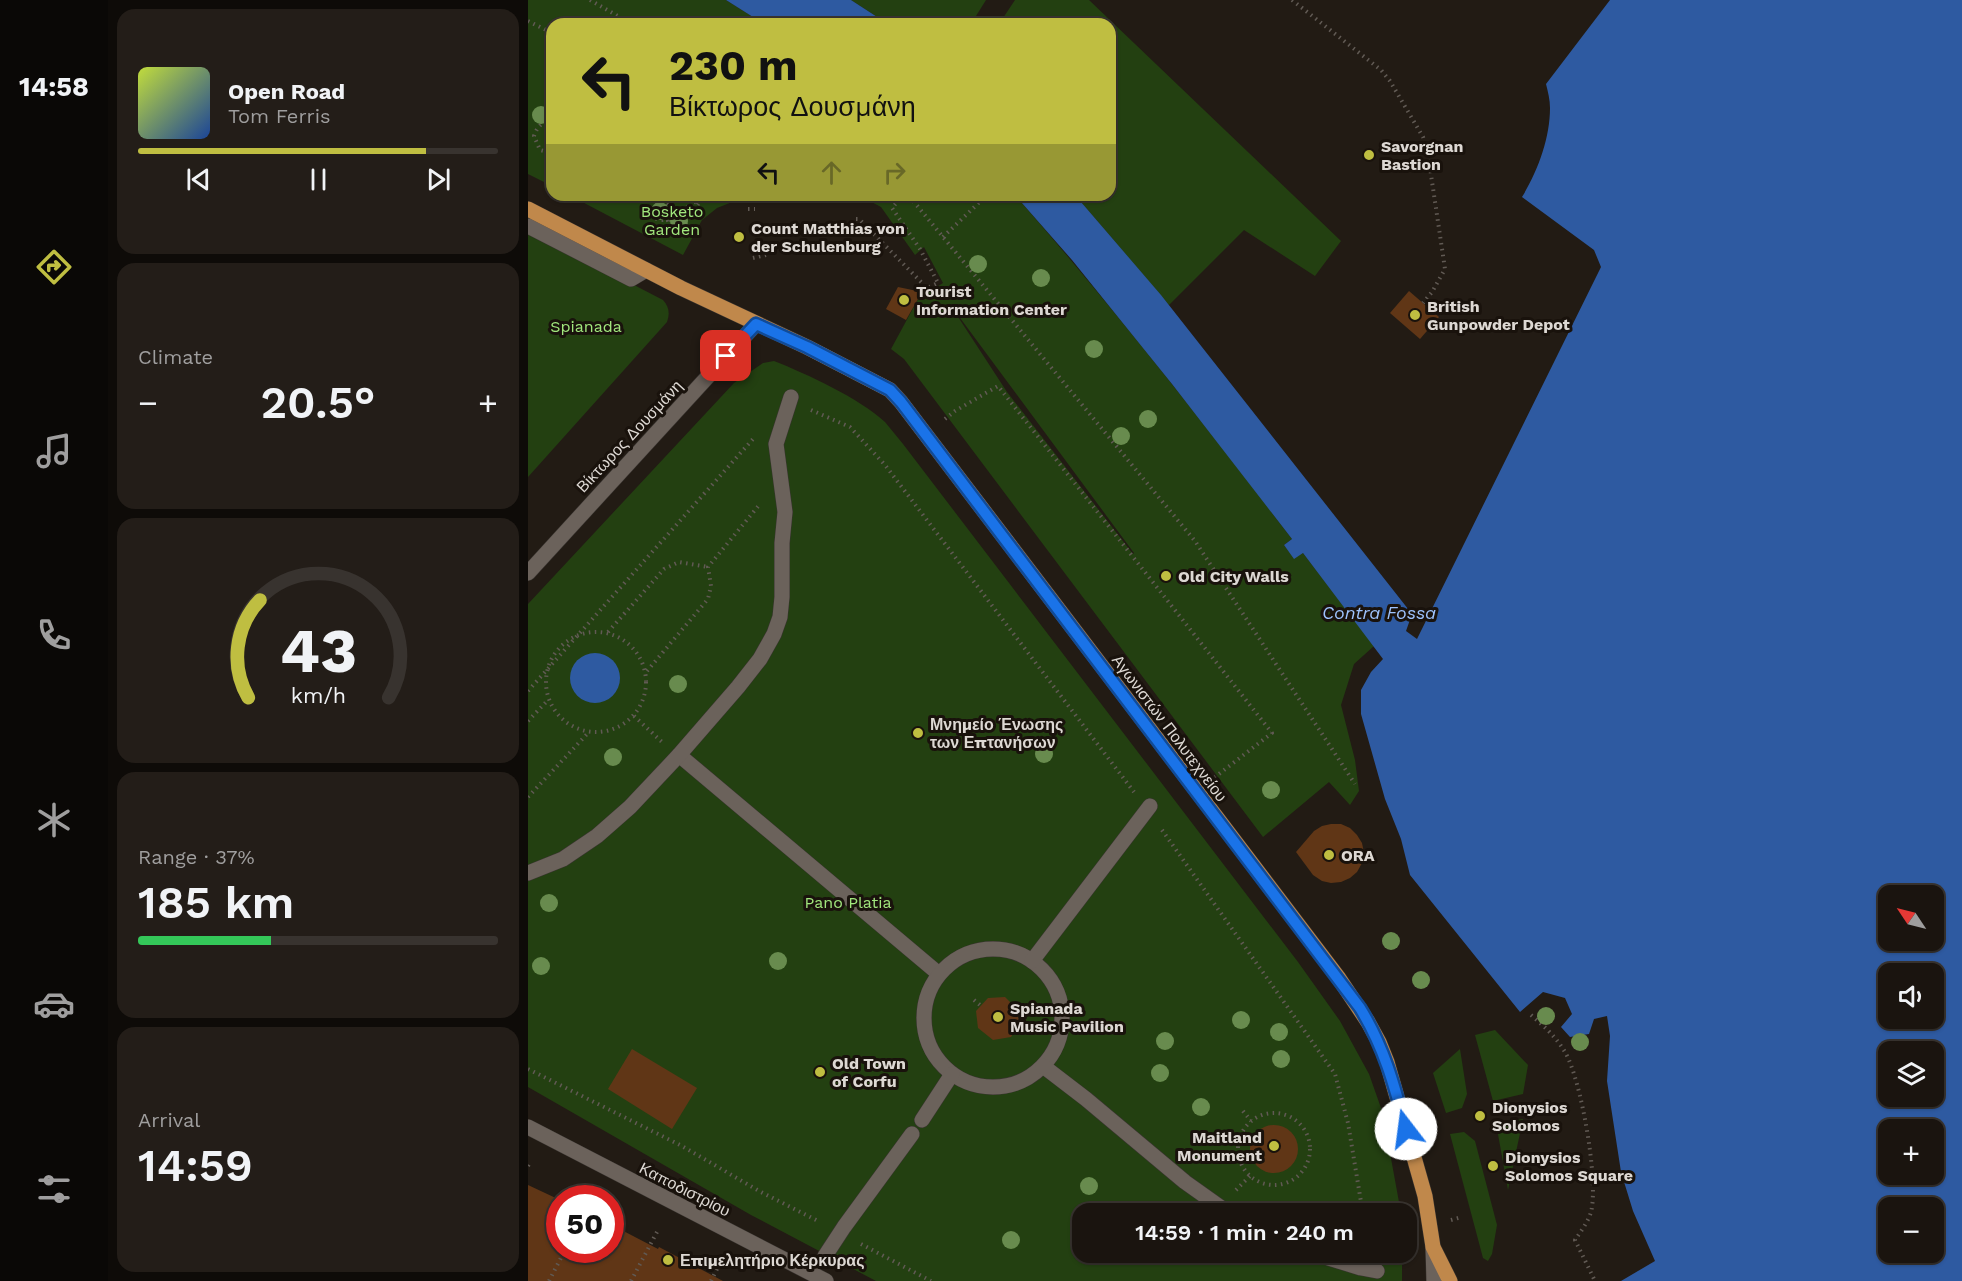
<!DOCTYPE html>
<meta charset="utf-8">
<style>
:root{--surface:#1a140f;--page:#231d18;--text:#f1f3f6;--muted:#9f9e9e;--line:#38332f;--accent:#bfbe41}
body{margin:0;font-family:"Work Sans",sans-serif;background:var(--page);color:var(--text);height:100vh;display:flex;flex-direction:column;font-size:22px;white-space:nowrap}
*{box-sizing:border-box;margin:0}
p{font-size:20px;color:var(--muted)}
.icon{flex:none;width:33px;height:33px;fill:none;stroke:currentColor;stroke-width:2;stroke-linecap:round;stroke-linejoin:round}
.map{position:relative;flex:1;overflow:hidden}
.drawer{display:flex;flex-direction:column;gap:9px;padding:9px;background:#0e0b08;width:420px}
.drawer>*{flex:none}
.top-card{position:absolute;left:18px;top:18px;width:570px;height:183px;border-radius:18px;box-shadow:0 2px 4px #0004,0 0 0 2px var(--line);background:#bfbe41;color:#111;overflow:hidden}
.needle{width:39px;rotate:305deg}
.controls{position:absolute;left:1350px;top:885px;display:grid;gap:12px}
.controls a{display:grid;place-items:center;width:66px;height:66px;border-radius:12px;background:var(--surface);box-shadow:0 2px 4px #0004,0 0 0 2px var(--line);font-size:30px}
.speed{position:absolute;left:18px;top:1185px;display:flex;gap:12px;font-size:30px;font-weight:700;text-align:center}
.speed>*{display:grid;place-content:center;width:78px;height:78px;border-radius:50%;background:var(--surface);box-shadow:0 2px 4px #0004,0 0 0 2px var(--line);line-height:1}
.speed .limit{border:9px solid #d22;background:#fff;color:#111}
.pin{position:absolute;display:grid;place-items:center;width:51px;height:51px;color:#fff;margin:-26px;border-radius:12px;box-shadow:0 3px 9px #0006}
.me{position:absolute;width:66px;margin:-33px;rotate:345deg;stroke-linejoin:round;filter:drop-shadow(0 0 4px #0008)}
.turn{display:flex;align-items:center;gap:21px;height:126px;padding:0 24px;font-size:27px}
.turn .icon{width:78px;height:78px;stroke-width:2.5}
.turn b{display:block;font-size:42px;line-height:51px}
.lanes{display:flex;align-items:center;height:57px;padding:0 24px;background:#0003;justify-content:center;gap:30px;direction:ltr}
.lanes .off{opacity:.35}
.big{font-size:45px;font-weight:600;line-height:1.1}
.drawer .card{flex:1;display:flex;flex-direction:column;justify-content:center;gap:9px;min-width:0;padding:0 21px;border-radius:18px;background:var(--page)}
.drawer .dial{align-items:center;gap:0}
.dial svg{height:156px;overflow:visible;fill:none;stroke:var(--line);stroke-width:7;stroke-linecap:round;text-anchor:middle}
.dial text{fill:var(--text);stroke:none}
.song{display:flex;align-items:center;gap:18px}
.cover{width:72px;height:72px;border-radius:9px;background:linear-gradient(135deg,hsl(70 70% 55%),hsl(220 70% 35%))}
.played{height:6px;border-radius:3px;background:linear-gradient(90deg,var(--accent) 80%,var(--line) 80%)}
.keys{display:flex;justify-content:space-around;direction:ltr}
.heat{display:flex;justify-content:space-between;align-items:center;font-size:33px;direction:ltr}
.charge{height:9px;border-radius:4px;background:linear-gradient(90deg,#34c759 37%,var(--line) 0)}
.trip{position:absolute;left:544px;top:1203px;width:345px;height:60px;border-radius:18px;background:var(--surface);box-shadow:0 2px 4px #0004,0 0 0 2px var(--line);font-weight:600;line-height:60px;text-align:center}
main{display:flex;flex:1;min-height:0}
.tabs{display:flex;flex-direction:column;width:108px;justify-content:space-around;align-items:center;background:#0a0806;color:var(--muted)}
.tabs .icon{width:42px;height:42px}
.tabs .active{color:var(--accent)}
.tabs b{font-size:27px;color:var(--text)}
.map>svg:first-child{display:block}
</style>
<main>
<nav class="tabs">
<b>14:58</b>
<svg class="icon active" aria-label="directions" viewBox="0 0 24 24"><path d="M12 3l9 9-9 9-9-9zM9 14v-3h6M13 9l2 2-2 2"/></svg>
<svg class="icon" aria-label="music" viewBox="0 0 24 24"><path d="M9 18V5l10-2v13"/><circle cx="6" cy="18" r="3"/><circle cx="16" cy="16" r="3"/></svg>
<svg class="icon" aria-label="phone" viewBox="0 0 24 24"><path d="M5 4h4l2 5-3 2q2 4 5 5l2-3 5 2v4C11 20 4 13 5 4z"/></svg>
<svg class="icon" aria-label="climate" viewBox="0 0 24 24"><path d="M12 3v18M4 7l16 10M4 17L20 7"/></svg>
<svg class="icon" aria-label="car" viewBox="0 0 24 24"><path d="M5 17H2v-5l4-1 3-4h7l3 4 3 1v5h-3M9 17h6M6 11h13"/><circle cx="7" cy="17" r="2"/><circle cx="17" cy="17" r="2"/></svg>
<svg class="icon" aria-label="filters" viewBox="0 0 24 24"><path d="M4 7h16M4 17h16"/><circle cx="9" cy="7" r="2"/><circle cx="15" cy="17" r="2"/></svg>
</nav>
<section class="drawer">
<div class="card">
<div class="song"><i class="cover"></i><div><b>Open Road</b><p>Tom Ferris</p></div></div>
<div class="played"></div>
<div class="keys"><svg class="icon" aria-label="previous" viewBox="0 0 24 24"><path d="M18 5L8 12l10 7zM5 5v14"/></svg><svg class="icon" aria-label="pause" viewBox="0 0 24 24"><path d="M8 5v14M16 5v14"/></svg><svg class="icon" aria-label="next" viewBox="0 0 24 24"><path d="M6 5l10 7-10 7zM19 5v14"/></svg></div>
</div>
<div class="card"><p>Climate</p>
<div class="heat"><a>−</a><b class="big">20.5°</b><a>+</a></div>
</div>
<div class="card dial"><svg viewBox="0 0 100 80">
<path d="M14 69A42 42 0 1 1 86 69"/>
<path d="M14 69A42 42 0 0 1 20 19" stroke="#bfbe41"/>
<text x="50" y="56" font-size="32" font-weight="700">43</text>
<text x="50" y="72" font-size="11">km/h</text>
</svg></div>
<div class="card"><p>Range · 37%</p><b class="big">185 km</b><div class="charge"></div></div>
<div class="card"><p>Arrival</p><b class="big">14:59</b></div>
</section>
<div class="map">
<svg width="1434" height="1281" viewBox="0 0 1434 1281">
<rect width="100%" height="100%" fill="#221b14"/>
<g fill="#234011" fill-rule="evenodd">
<polygon points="0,0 198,0 236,24 24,24 24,186 0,174"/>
<polygon points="323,0 458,0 443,24 360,24"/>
<polygon points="487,0 561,0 813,241 787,276 716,230 641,305 547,195 582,195 582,24 471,24"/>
<polygon points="41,195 222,195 189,208 174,220 155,255"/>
<path d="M330,195H487C584,306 675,422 764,539L756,545L766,558L775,553L846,646L826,664L813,705L827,760L831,791L822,805L801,782L735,837L376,359L363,349L395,290L402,291L415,283L396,247L387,255L353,207ZM421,303L606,553L605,554L479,392Z"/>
<path d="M0,230L135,300C141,307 142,313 139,322L0,477Z"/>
<path d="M246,361C279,374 331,398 357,422C363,429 369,437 375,444L770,962L812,1021L841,1074L853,1108L858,1131L873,1213L555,1214V1252L874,1253V1281H348L223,1215L0,1087V604L206,383L235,363Z"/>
<polygon points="967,1030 1000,1065 995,1094 965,1101 947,1035"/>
<polygon points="932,1049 939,1094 934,1108 918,1113 905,1073"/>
<polygon points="995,1119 980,1190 968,1123"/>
<polygon points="936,1132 947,1141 969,1225 964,1254 960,1261 955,1258 922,1134"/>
</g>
<g fill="#2e5aa1" fill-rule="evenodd">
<polygon points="198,0 323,0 360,24 236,24"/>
<path d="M1082,0H1434V1281H1093L1127,1261L1105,1211L1093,1172L1079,1081L1082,1036L1079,1016L1066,1019L1061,1034L1042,1037L1033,1027L1044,1014L1037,998L1015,992L992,1012L882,875L873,839L857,799L833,714V690L843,672L855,659L775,553L766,559L756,545L764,539L644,384L544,260L487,195H547L633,295L884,614L878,631L889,639L1073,267L1066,250L994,197C1010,171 1022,138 1022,108C1022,100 1020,92 1018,84ZM1360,896H1406V940H1360ZM1360,974H1406V1018H1360ZM1360,1052H1406V1096H1360ZM1360,1130H1406V1174H1360ZM1360,1208H1406V1252H1360Z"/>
<circle cx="67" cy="678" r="25"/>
</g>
<g fill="#603616">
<polygon points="370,287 394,292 378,320 358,309"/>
<polygon points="881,291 911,317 892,339 862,313"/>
<polygon points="803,824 813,824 822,828 829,835 834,843 836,853 834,863 829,872 822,878 813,882 803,883 794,881 785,875 768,852 786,831 794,826"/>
<polygon points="477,997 488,1008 492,1023 483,1037 465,1040 450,1028 448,1011 460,998"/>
<polygon points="104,1049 169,1088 144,1129 80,1089"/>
<circle cx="746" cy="1149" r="24"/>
<polygon points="0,1185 32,1200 32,1250 82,1250 82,1224 130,1249 131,1247 195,1281 0,1281"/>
</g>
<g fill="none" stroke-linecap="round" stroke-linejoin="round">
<defs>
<g id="minor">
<polyline points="0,226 103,279 118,270"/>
<polyline points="0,573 228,324"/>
<polyline points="151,755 411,974"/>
<polyline points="0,873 35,859 69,836 102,807 151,755 210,687 232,659 246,634 252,617 254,597 254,543 257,512 248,444 263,397"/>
<circle cx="465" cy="1018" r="69"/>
<polyline points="504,961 622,806"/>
<polyline points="515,1066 558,1099 657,1182 702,1214"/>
<polyline points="394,1120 424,1074"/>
<polyline points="0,1127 298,1281"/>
<polyline points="905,1247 906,1281"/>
<polyline points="781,1252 833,1268 849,1271"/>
<polyline points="297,1256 316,1227 384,1134"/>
</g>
<polyline id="major" points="0,209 153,288 279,347 362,390 373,402 810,977 840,1022 851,1042 859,1062 897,1196 905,1247 922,1281"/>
</defs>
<use href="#minor" stroke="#393430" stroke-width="16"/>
<use href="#major" stroke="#393430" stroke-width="16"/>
<g stroke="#615a54" stroke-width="4" stroke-dasharray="1.5 4.5" stroke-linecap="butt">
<polyline points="62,0 104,24"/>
<polyline points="764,0 853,70 862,81 895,137 902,168 917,269 904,292 895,303"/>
<polyline points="0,21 24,33"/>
<path d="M24,121C14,121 9,127 6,136L12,150L24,153"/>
<polyline points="122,195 133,201"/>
<polyline points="198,195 204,202"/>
<polyline points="384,195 386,202 415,237 667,541 827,784"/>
<circle cx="133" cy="211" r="9"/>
<polyline points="220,209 227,209"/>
<polygon points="149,210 163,215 157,225 149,229 143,227 140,221 143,212"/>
<polyline points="156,212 164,200 170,204"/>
<polyline points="163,215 176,195"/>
<polyline points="328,219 331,219 399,288 410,283 392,249 364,208 375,195"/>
<polyline points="415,237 459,195"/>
<polyline points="225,258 238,255"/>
<polyline points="283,410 322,427 357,465 606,792"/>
<polyline points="417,419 427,411 470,386 744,733 687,777"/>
<circle cx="68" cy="682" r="50"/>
<polyline points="80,632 136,569 151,562 180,567"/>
<polyline points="119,671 180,599 183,586 180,567 232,504"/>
<polyline points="0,691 225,439"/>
<polyline points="106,716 134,742"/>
<polyline points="0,721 20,700"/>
<polyline points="0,797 61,732"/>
<polyline points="634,830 807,1074 820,1123 835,1214"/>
<polyline points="446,1000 452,1005"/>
<path d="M1003,1015C1016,1026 1028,1037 1037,1052C1053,1079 1071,1181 1063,1212C1060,1222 1053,1231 1047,1240L1067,1281"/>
<polyline points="0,1069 154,1146 231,1191 292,1222"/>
<polyline points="715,1111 723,1121"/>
<circle cx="746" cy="1149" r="36"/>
<polyline points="0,1166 1,1164"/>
<polyline points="708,1190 722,1176"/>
<polyline points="62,1198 63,1196"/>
<polyline points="923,1220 934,1217"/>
<polyline points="333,1244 403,1281"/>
<polyline points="21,1281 37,1250"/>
<polyline points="103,1281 130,1230"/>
<polyline points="183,1281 193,1261"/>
</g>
<use href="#minor" stroke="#6b625b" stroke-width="15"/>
<use href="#major" stroke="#c0884b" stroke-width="15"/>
</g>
<g fill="#688b4e">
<circle cx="13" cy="115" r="9"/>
<circle cx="132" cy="211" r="9"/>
<circle cx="151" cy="221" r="9"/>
<circle cx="450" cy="264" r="9"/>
<circle cx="513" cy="278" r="9"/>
<circle cx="566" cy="349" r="9"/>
<circle cx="620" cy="419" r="9"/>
<circle cx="593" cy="436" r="9"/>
<circle cx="150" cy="684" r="9"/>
<circle cx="516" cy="754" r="9"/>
<circle cx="85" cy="757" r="9"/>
<circle cx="743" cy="790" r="9"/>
<circle cx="21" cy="903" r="9"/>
<circle cx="863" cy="941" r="9"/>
<circle cx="250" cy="961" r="9"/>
<circle cx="13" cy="966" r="9"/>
<circle cx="893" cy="980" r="9"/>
<circle cx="1018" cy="1016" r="9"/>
<circle cx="713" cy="1020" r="9"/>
<circle cx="751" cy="1032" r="9"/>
<circle cx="637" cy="1041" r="9"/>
<circle cx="1052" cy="1042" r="9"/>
<circle cx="753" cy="1059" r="9"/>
<circle cx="632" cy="1073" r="9"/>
<circle cx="673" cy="1107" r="9"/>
<circle cx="561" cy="1186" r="9"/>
<circle cx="483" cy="1240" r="9"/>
</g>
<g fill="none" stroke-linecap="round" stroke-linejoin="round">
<defs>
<path id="route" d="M198,356L228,324L279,347L362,390L373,402L832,1008C856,1047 866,1084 878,1129"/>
</defs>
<use href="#route" stroke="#114b97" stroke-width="15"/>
<use href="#route" stroke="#1a73e8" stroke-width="10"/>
</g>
<g fill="#bfbe41" stroke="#19120c" stroke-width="2">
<circle cx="841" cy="155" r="6"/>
<circle cx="211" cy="237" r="6"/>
<circle cx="376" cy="300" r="6"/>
<circle cx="887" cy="315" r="6"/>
<circle cx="638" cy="576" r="6"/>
<circle cx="390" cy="733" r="6"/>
<circle cx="801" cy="855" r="6"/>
<circle cx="470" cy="1017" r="6"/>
<circle cx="292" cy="1072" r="6"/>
<circle cx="952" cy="1116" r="6"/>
<circle cx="746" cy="1146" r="6"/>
<circle cx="965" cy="1166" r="6"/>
<circle cx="140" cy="1260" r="6"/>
</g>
<g text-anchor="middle" stroke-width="6" stroke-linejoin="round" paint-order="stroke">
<g font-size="16" font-weight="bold" fill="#ddd8d3" stroke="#19120c" text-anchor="start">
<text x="853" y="152">Savorgnan<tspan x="853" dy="18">Bastion</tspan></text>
<text x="223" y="234">Count Matthias von<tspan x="223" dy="18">der Schulenburg</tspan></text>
<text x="388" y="297">Tourist<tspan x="388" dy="18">Information Center</tspan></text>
<text x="899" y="312">British<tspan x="899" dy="18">Gunpowder Depot</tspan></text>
<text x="650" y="582">Old City Walls</text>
<text x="402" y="730">Μνημείο Ένωσης<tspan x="402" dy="18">των Επτανήσων</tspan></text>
<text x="813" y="861">ORA</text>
<text x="482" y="1014">Spianada<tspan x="482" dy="18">Music Pavilion</tspan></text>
<text x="304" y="1069">Old Town<tspan x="304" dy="18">of Corfu</tspan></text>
<text x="964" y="1113">Dionysios<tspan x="964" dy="18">Solomos</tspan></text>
<text x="734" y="1143" text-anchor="end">Maitland<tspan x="734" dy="18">Monument</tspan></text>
<text x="977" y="1163">Dionysios<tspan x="977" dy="18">Solomos Square</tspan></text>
<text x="152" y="1266">Επιμελητήριο Κέρκυρας</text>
</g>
<g font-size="16" fill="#a1e77d" stroke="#19120c">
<text x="144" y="217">Bosketo<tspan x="144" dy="18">Garden</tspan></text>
<text x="58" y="332">Spianada</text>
<text x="320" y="908">Pano Platia</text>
</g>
<g font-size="16" fill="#ddd8d3" stroke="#19120c">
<text transform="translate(101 436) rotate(-47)" y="6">Βίκτωρος Δουσμάνη</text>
<text transform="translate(642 728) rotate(53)" y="6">Αγωνιστών Πολυτεχνείου</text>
<text transform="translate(157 1189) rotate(27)" y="6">Καποδιστρίου</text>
</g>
<g font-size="18" font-style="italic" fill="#9ec3fd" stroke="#19120c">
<text x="851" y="619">Contra Fossa</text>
</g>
</g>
</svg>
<div class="controls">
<a><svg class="needle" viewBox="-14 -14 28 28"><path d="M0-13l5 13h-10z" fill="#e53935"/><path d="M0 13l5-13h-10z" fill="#9f9e9e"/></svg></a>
<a><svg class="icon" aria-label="sound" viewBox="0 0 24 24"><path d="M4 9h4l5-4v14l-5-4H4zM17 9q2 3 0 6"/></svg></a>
<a><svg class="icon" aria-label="layers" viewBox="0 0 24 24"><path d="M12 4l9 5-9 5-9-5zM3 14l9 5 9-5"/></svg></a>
<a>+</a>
<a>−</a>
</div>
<div class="speed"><div class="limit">50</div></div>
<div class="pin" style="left:198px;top:356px;background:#d93025"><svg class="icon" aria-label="arrive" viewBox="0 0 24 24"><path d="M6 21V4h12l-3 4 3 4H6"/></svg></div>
<svg class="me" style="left:878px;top:1129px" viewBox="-20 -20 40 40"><circle r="19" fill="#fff"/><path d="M0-13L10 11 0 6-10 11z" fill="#1a73e8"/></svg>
<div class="trip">14:59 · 1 min · 240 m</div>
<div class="top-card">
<div class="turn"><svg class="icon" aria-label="left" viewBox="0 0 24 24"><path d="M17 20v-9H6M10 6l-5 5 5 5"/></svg><div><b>230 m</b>Βίκτωρος Δουσμάνη</div></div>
<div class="lanes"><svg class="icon" aria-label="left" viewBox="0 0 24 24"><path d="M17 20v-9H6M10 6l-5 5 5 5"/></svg><svg class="icon off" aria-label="ahead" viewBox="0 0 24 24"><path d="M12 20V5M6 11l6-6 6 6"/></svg><svg class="icon off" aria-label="right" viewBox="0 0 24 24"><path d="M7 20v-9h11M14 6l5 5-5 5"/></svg></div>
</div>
</div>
</main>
